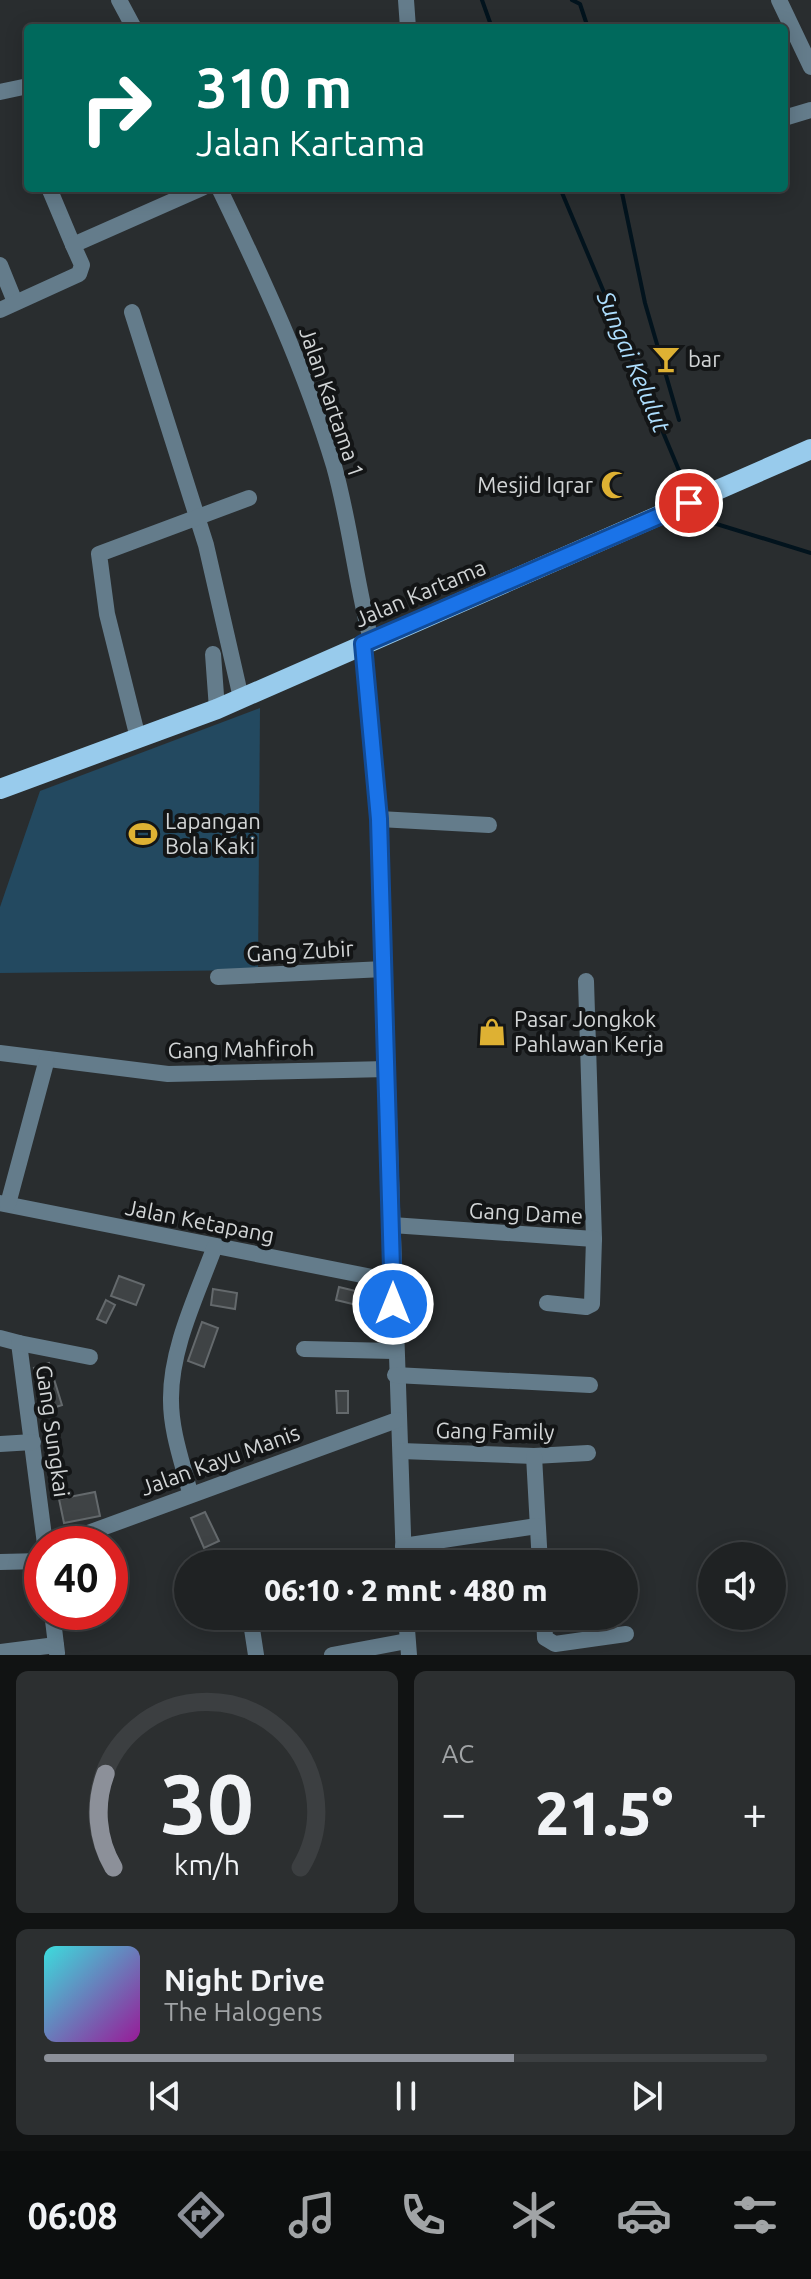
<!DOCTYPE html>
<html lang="id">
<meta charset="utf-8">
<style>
:root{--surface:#1f2223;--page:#2c2f30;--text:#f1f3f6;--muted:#a1a4a6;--line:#3c3f41;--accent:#8c9099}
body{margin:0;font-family:Ubuntu,sans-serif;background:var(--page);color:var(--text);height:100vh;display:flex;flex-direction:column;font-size:30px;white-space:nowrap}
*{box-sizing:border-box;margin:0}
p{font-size:26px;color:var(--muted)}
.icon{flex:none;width:44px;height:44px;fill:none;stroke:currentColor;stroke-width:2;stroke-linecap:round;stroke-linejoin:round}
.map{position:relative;height:1655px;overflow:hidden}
.panel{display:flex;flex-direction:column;gap:16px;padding:16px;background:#111313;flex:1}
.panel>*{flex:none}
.guide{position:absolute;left:24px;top:24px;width:764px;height:168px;border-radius:8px;box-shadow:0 4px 20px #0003,0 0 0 2px var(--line);background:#00695c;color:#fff;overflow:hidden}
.fabs{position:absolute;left:698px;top:1542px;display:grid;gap:16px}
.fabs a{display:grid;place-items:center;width:88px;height:88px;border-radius:50%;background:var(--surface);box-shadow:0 4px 20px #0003,0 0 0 2px var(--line);font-size:40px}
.speed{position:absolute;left:24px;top:1526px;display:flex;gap:16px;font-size:40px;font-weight:700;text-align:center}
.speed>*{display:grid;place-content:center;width:104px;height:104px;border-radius:50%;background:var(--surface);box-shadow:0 4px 20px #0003,0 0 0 2px var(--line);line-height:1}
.speed .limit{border:12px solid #d22;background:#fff;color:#111}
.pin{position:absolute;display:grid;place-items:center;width:68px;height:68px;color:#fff;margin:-34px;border:4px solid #fff;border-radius:50%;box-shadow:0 2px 8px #0007}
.me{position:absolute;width:88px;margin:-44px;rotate:0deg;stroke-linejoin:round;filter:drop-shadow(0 0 6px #0008)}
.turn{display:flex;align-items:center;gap:28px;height:168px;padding:0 40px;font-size:36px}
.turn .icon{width:104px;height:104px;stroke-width:2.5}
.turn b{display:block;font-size:56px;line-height:68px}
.big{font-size:60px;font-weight:800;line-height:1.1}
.panel .card{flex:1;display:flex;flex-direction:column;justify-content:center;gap:12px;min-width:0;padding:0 28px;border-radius:12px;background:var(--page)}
.panel .dial{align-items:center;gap:0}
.dial svg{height:208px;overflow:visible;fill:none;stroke:var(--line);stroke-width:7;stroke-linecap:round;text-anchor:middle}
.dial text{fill:var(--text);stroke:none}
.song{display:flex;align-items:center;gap:24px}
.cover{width:96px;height:96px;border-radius:12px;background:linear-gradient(135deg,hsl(180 70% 55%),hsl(300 70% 35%))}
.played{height:8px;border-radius:4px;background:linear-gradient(90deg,var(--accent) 65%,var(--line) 65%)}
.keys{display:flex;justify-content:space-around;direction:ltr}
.heat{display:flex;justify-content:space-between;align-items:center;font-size:44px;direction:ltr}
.panel .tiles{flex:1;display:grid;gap:16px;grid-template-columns:1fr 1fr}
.card:last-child{grid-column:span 2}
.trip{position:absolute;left:174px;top:1550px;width:464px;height:80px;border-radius:40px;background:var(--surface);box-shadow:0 4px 20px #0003,0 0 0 2px var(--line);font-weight:800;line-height:80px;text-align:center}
.tab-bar{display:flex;height:128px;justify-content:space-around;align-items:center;background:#0c0e0e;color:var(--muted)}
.tab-bar .icon{width:56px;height:56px}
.tab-bar .active{color:var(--accent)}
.tab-bar b{font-size:36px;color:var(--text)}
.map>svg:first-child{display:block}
</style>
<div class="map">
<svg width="811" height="1655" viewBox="0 0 811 1655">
<rect width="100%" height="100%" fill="#292d2f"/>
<polygon fill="#234960" points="260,708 258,970 0,973 0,907 40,791"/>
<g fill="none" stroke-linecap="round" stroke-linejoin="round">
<g stroke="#02131d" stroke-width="4">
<polyline points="482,0 492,28"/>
<polyline points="572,0 580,4 588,28"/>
<polyline points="560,188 689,494"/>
<polyline points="621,188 645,303 679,420"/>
<polyline points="694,506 710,522 811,553"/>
</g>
</g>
<g fill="#3f4345" stroke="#64696c" stroke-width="2">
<polygon points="119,1276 144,1285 136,1305 111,1296"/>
<polygon points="339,1287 368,1294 365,1307 336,1300"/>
<polygon points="213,1289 237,1293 235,1309 211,1305"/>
<polygon points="106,1300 115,1305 106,1323 97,1319"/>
<polygon points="202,1322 218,1328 204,1367 188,1361"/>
<polygon points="49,1363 62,1405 47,1410 34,1368"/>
<polygon points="336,1391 348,1391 348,1413 337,1413"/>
<polygon points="95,1492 100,1516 64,1523 59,1499"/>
<polygon points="205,1512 219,1541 204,1548 191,1518"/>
</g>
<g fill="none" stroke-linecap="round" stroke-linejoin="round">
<g stroke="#647c8b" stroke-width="16">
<polyline points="119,0 134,28"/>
<polyline points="406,0 408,28"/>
<polyline points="779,0 811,67"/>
<polyline points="0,92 28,86"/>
<polyline points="784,118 811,110"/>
<polyline points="49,188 73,245"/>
<path d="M219,188C263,279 305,369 334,466C350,523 356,583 371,640"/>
<polyline points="0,265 15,302"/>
<polyline points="0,310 79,274 82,265 73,245 202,188"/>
<polyline points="132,312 206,545 241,698"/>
<polyline points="363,644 379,819 404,1564"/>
<polyline points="213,654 217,709"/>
<polyline points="138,738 107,614 99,554 249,498"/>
<polyline points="379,819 489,825"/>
<polyline points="218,977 384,969"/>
<polyline points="586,981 594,1239"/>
<polyline points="0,1053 168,1074 388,1069"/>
<polyline points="0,1203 392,1281"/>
<polyline points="8,1204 47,1059"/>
<polyline points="392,1225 594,1239 592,1304 586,1307 547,1303"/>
<polyline points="0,1338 19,1343 45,1544"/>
<polyline points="19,1343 90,1357"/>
<polyline points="304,1349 394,1351"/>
<polyline points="395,1375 590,1385"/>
<polyline points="0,1444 33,1442"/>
<polyline points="401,1451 534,1456 588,1453"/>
<polyline points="534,1456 540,1564"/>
<path d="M190,1493C183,1464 171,1432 171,1401C170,1349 197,1295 215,1246"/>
<polyline points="58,1544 397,1420"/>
<polyline points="403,1546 537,1526"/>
<polyline points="0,1562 42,1561"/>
<polyline points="52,1612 57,1653"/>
<polyline points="250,1616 256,1655"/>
<polyline points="406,1616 409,1655"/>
<polyline points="544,1616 545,1638 555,1644 626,1634"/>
<polyline points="0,1652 56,1645"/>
<polyline points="332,1655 407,1641"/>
</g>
<polyline stroke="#98cbec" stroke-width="20" points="0,789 217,709 811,449"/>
</g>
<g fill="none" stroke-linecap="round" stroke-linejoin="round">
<defs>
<polyline id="route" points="393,1304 379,819 363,644 689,503"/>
</defs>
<use href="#route" stroke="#114b97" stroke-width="20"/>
<use href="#route" stroke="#1a73e8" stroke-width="14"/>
</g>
<defs>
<symbol id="bar-bare" viewBox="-9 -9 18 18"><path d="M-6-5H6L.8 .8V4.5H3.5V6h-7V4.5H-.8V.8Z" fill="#deb133" stroke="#131516" stroke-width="2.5" paint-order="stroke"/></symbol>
<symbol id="mosque-bare" viewBox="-9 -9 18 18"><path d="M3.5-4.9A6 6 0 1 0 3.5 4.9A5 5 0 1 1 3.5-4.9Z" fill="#deb133" stroke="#131516" stroke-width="2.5" paint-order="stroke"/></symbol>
<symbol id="stadium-bare" viewBox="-9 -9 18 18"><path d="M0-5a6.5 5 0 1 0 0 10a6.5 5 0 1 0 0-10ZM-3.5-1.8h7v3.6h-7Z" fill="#deb133" stroke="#131516" stroke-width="2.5" paint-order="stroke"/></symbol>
<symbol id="shop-bare" viewBox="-9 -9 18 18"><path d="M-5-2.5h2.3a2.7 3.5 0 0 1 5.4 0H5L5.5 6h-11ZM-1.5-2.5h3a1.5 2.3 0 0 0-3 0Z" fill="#deb133" stroke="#131516" stroke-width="2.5" paint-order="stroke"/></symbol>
</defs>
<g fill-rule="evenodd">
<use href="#bar-bare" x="646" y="339" width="40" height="40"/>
<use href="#mosque-bare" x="595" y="465" width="40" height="40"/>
<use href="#stadium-bare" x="123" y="814" width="40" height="40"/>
<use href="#shop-bare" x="472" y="1012" width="40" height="40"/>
</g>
<g text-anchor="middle" stroke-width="8" stroke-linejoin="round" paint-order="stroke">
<g font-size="22" fill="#d2d5d6" stroke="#131516" text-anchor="start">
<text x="688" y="367">bar</text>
<text x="593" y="493" text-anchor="end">Mesjid Iqrar</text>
<text x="165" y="829">Lapangan<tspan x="165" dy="25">Bola Kaki</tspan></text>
<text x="514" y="1027">Pasar Jongkok<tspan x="514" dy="25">Pahlawan Kerja</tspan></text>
</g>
<g font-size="22" fill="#d2d5d6" stroke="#131516">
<text transform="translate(332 402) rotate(71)" y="8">Jalan Kartama 1</text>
<text transform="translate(420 593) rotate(-23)" y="8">Jalan Kartama</text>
<text transform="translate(300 951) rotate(-3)" y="8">Gang Zubir</text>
<text transform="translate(241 1049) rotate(-1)" y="8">Gang Mahfiroh</text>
<text transform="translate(526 1213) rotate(3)" y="8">Gang Dame</text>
<text transform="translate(200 1221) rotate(11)" y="8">Jalan Ketapang</text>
<text transform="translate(53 1431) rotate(82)" y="8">Gang Sungkai</text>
<text transform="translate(495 1431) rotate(1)" y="8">Gang Family</text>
<text transform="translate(220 1460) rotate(-20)" y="8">Jalan Kayu Manis</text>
</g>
<g font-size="24" font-style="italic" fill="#addefe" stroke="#131516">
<text transform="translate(633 362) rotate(67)" y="8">Sungai Kelulut</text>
</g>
</g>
</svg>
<div class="fabs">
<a><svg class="icon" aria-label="sound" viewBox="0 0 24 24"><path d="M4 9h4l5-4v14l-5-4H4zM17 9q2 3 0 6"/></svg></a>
</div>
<div class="speed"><div class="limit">40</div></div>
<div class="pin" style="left:689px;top:503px;background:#d93025"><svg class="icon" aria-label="arrive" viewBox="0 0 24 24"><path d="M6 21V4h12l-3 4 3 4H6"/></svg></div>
<svg class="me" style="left:393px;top:1304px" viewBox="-20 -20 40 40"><circle r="17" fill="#1a73e8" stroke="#fff" stroke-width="3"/><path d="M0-11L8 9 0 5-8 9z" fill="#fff"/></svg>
<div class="trip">06:10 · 2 mnt · 480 m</div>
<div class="guide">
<div class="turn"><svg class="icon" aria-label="right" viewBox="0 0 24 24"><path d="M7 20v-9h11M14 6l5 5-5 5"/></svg><div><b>310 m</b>Jalan Kartama</div></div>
</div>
</div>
<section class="panel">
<div class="tiles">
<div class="card dial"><svg viewBox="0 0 100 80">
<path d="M14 69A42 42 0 1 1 86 69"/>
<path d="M14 69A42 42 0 0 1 11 33" stroke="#8c9099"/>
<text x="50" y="56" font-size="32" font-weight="700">30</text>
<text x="50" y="72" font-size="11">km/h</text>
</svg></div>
<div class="card"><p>AC</p>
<div class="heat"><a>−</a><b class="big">21.5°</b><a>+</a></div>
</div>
<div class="card">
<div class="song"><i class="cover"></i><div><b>Night Drive</b><p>The Halogens</p></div></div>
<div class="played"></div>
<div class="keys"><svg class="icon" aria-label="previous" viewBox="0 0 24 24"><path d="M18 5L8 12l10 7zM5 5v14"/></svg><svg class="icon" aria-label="pause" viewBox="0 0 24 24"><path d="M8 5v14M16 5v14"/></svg><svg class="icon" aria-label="next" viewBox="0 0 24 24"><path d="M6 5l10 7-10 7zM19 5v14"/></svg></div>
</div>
</div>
</section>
<nav class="tab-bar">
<b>06:08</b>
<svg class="icon active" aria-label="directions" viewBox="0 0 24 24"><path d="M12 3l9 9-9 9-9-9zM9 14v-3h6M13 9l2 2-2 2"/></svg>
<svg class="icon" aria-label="music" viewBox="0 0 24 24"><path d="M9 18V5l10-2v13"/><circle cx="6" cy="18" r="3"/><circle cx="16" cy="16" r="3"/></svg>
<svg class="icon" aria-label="phone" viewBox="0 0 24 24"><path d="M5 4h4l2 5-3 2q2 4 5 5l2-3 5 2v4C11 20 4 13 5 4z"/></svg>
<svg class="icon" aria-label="climate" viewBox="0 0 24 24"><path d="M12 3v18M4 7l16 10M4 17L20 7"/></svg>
<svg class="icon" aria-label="car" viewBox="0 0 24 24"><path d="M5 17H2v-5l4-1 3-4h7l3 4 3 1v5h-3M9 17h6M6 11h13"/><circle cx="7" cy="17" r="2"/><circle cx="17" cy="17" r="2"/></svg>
<svg class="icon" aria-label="filters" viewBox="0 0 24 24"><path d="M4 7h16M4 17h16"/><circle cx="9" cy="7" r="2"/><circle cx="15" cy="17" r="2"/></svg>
</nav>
